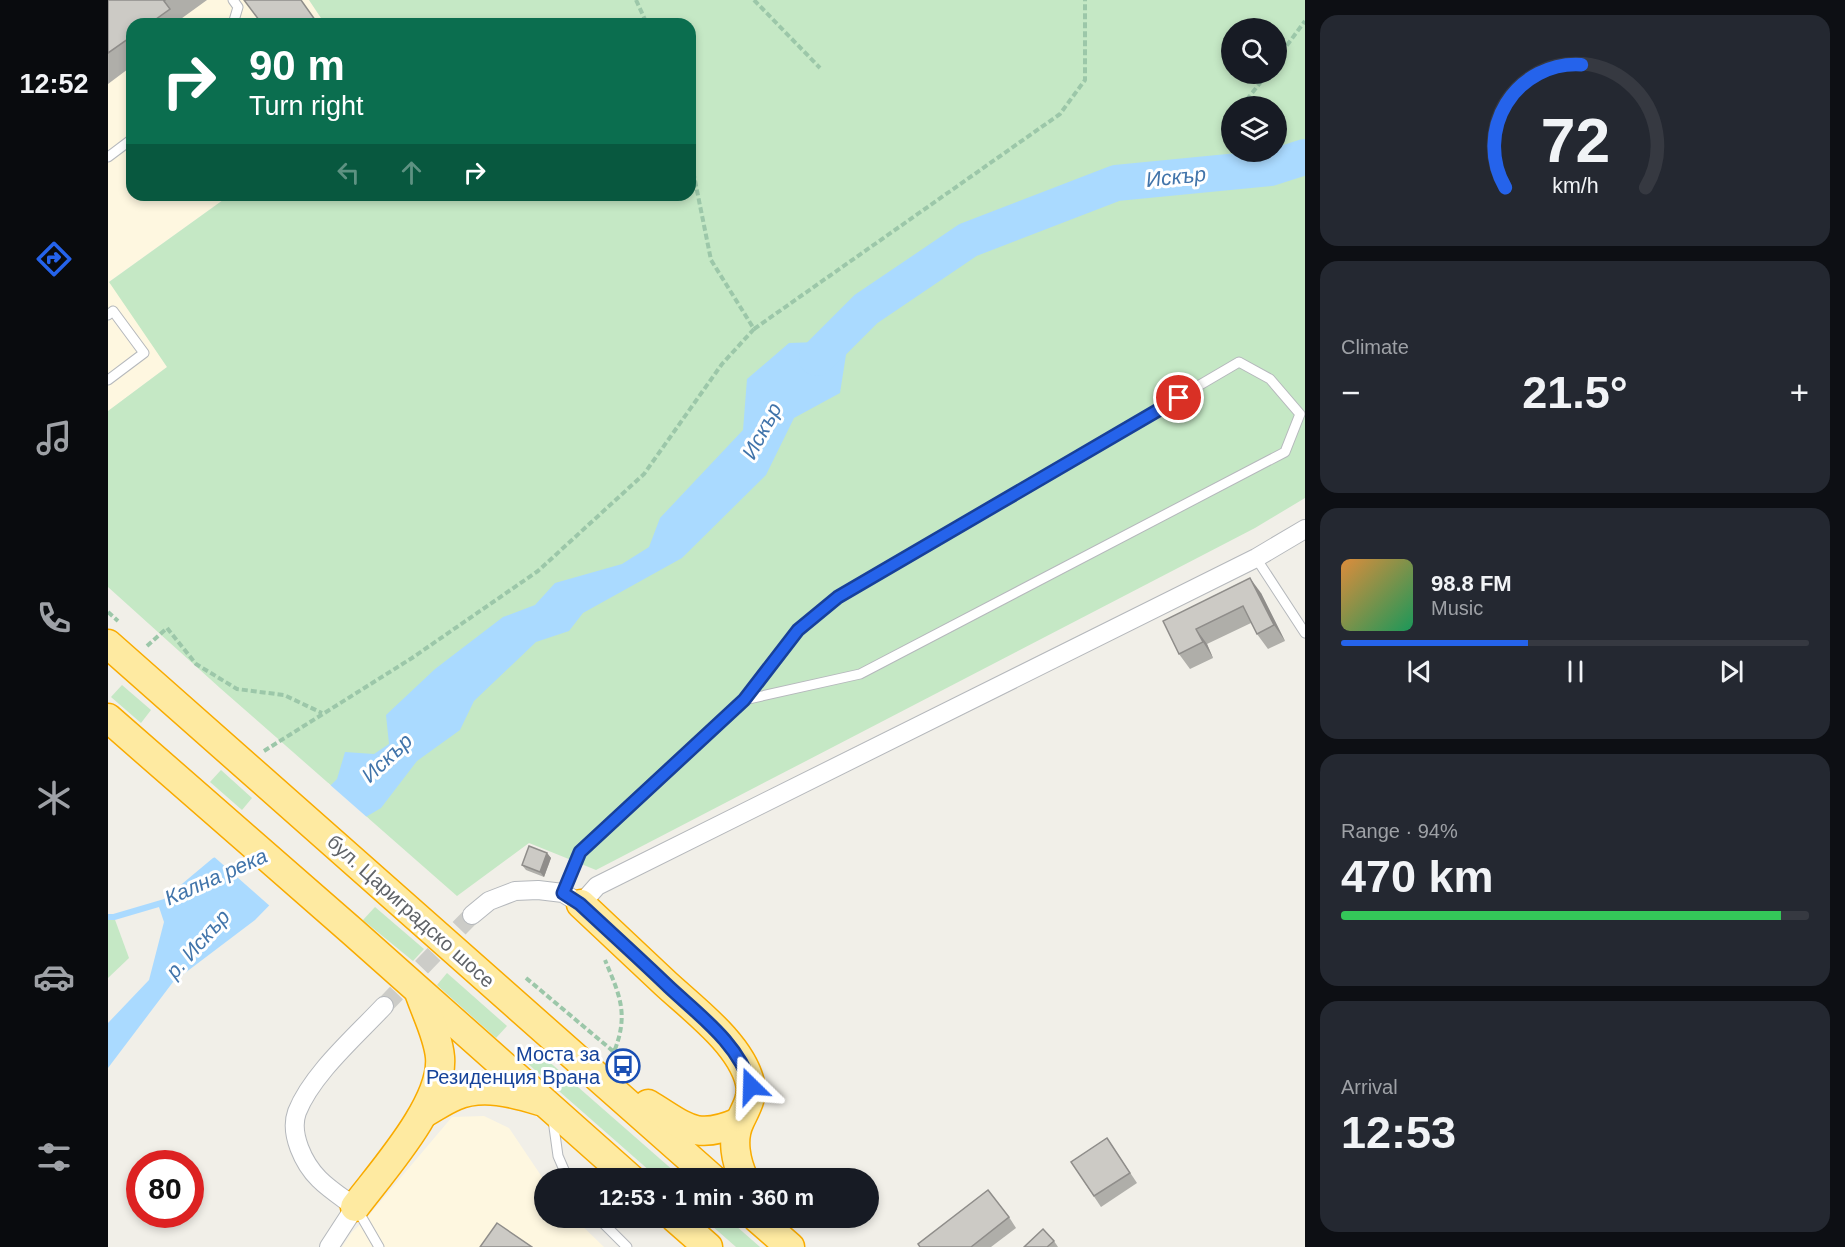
<!DOCTYPE html>
<meta charset="utf-8">
<style>
:root{--surface:#171b24;--page:#242831;--text:#f1f3f6;--muted:#9ea1a6;--line:#363941;--accent:#2563eb}
body{margin:0;font-family:Arial,sans-serif;background:var(--page);color:var(--text);height:100vh;display:flex;flex-direction:column;font-size:22px;white-space:nowrap}
*{box-sizing:border-box;margin:0}
p{font-size:20px;color:var(--muted)}
.icon{flex:none;width:33px;height:33px;fill:none;stroke:currentColor;stroke-width:2;stroke-linecap:round;stroke-linejoin:round}
.map{position:relative;flex:1;overflow:hidden}
.details{display:flex;flex-direction:column;gap:15px;padding:15px;background:#0d0f14;width:540px}
.details>*{flex:none}
.guide{position:absolute;left:18px;top:18px;width:570px;height:183px;border-radius:18px;box-shadow:0 3px 9px #0003;background:#0b6e4f;color:#fff;overflow:hidden}
.controls{position:absolute;left:1113px;top:18px;display:grid;gap:12px}
.controls a{display:grid;place-items:center;width:66px;height:66px;border-radius:50%;background:var(--surface);box-shadow:0 3px 9px #0003;font-size:30px}
.speed{position:absolute;left:18px;top:1150px;display:flex;gap:12px;font-size:30px;font-weight:700;text-align:center}
.speed>*{display:grid;place-content:center;width:78px;height:78px;border-radius:50%;background:var(--surface);box-shadow:0 3px 9px #0003;line-height:1}
.speed .limit{border:9px solid #d22;background:#fff;color:#111}
.pin{position:absolute;display:grid;place-items:center;width:51px;height:51px;color:#fff;margin:-26px;border:3px solid #fff;border-radius:50%;box-shadow:0 2px 6px #0007}
.me{position:absolute;width:66px;margin:-33px;rotate:338deg;stroke-linejoin:round;filter:drop-shadow(0 0 4px #0008)}
.turn{display:flex;align-items:center;gap:21px;height:126px;padding:0 24px;font-size:27px}
.turn .icon{width:78px;height:78px;stroke-width:2.5}
.turn b{display:block;font-size:42px;line-height:51px}
.lanes{display:flex;align-items:center;height:57px;padding:0 24px;background:#0003;justify-content:center;gap:30px;direction:ltr}
.lanes .off{opacity:.35}
.big{font-size:45px;font-weight:700;line-height:1.1}
.details .card{flex:1;display:flex;flex-direction:column;justify-content:center;gap:9px;min-width:0;padding:0 21px;border-radius:18px;background:var(--page)}
.details .dial{align-items:center;gap:0}
.dial svg{height:156px;overflow:visible;fill:none;stroke:var(--line);stroke-width:7;stroke-linecap:round;text-anchor:middle}
.dial text{fill:var(--text);stroke:none}
.song{display:flex;align-items:center;gap:18px}
.cover{width:72px;height:72px;border-radius:9px;background:linear-gradient(135deg,hsl(30 70% 55%),hsl(150 70% 35%))}
.played{height:6px;border-radius:3px;background:linear-gradient(90deg,var(--accent) 40%,var(--line) 40%)}
.keys{display:flex;justify-content:space-around;direction:ltr}
.heat{display:flex;justify-content:space-between;align-items:center;font-size:33px;direction:ltr}
.charge{height:9px;border-radius:4px;background:linear-gradient(90deg,#34c759 94%,var(--line) 0)}
.trip{position:absolute;left:426px;top:1168px;width:345px;height:60px;border-radius:30px;background:var(--surface);box-shadow:0 3px 9px #0003;font-weight:700;line-height:60px;text-align:center}
main{display:flex;flex:1;min-height:0}
.tab-bar{display:flex;flex-direction:column;width:108px;justify-content:space-around;align-items:center;background:#090b0e;color:var(--muted)}
.tab-bar .icon{width:42px;height:42px}
.tab-bar .on{color:var(--accent)}
.tab-bar b{font-size:27px;color:var(--text)}
.map>svg:first-child{display:block}
</style>
<main>
<nav class="tab-bar">
<b>12:52</b>
<svg class="icon on" aria-label="directions" viewBox="0 0 24 24"><path d="M12 3l9 9-9 9-9-9zM9 14v-3h6M13 9l2 2-2 2"/></svg>
<svg class="icon" aria-label="music" viewBox="0 0 24 24"><path d="M9 18V5l10-2v13"/><circle cx="6" cy="18" r="3"/><circle cx="16" cy="16" r="3"/></svg>
<svg class="icon" aria-label="phone" viewBox="0 0 24 24"><path d="M5 4h4l2 5-3 2q2 4 5 5l2-3 5 2v4C11 20 4 13 5 4z"/></svg>
<svg class="icon" aria-label="climate" viewBox="0 0 24 24"><path d="M12 3v18M4 7l16 10M4 17L20 7"/></svg>
<svg class="icon" aria-label="car" viewBox="0 0 24 24"><path d="M5 17H2v-5l4-1 3-4h7l3 4 3 1v5h-3M9 17h6M6 11h13"/><circle cx="7" cy="17" r="2"/><circle cx="17" cy="17" r="2"/></svg>
<svg class="icon" aria-label="filters" viewBox="0 0 24 24"><path d="M4 7h16M4 17h16"/><circle cx="9" cy="7" r="2"/><circle cx="15" cy="17" r="2"/></svg>
</nav>
<div class="map">
<svg width="1197" height="1247" viewBox="0 0 1197 1247">
<rect width="100%" height="100%" fill="#f1efe8"/>
<g fill="#fef7e0">
<polygon points="0,0 201,0 217,24 24,24 24,195 122,195 2,281 59,367 0,411"/>
<polygon points="376,1116 401,1128 436,1180 436,1218 466,1218 496,1247 234,1247 244,1232 256,1221 344,1117"/>
</g>
<g fill="#c5e8c5" fill-rule="evenodd">
<path d="M201,0H1197V498L1147,528L488,870L421,843L349,896L112,688L0,587V411L59,367L1,282L122,195H582V24H217ZM1124,28H1168V74H1124ZM1124,106H1168V152H1124Z"/>
<polygon points="14,685 43,710 33,723 3,697"/>
<polygon points="113,770 144,798 134,810 102,782"/>
<polygon points="267,907 316,949 305,961 255,920"/>
<polygon points="0,917 6,917 21,958 0,978"/>
<polygon points="339,973 399,1026 388,1038 329,985"/>
<polygon points="430,1052 575,1179 551,1179 419,1063"/>
<polygon points="595,1218 619,1218 652,1247 628,1247"/>
</g>
<polygon fill="#aadaff" points="743,323 732,393 686,418 658,475 574,558 475,613 461,631 428,642 366,701 352,730 309,761 273,808 234,831 147,920 65,982 0,1068 0,1023 41,980 56,922 50,904 105,858 181,827 229,779 237,752 266,754 281,744 278,715 327,669 395,617 427,605 447,583 514,564 541,547 552,518 635,430 639,379 681,343 709,342"/>
<polygon fill="#f1efe8" points="220,783 261,819 236,834 163,907 104,855 179,824"/>
<g fill="none" stroke-linecap="round" stroke-linejoin="round">
<polyline stroke="#aadaff" stroke-width="6" points="0,917 6,917 57,902"/>
<polyline stroke="#aadaff" stroke-width="36" points="709,358 758,309 860,240 1008,183 1162,168 1197,157"/>
<polyline stroke="#ccccc8" stroke-width="18" stroke-dasharray="18 9" stroke-linecap="butt" points="276,1006 364,915"/>
<defs>
<g id="service">
<polyline points="125,0 130,7 125,24"/>
<polyline points="0,157 24,139"/>
<polyline points="0,315 5,311 36,353 0,380"/>
<polyline points="1148,558 1197,633"/>
<polyline points="455,893 472,852 636,700 690,630 730,597 1131,362 1162,379 1192,414 1177,452 752,674 636,700"/>
<polyline points="445,1120 450,1156 460,1179"/>
<polyline points="249,1209 271,1247"/>
<polyline points="490,1218 519,1247"/>
</g>
<g id="minor">
<polyline points="364,915 381,901 407,891 430,890 455,893 473,904 489,886 1148,558 1197,529"/>
<path d="M221,1247L247,1207C235,1198 222,1190 211,1179C196,1164 181,1134 189,1112C204,1074 248,1036 276,1006"/>
</g>
<g id="trunk">
<polyline points="0,644 605,1179"/>
<polyline points="0,718 245,932 523,1179"/>
<path d="M473,904C501,930 529,957 557,983C585,1009 633,1044 642,1083C645,1098 638,1108 632,1121C623,1139 628,1162 636,1179"/>
<path d="M540,1104C578,1127 587,1141 631,1122"/>
<path d="M318,1112C327,1107 337,1100 347,1096C374,1084 406,1093 432,1101"/>
<path d="M247,1207C274,1171 336,1103 332,1057C330,1036 319,1015 312,995"/>
<polyline points="567,1218 600,1247"/>
<polyline points="649,1218 682,1247"/>
</g>
</defs>
<use href="#service" stroke="#b5b8bc" stroke-width="11"/>
<use href="#minor" stroke="#b5b8bc" stroke-width="20"/>
<use href="#trunk" stroke="#f9ab00" stroke-width="31"/>
<g stroke="#9cc7a9" stroke-width="4" stroke-dasharray="6 3" stroke-linecap="butt">
<polyline points="528,0 539,24"/>
<polyline points="646,0 712,68"/>
<polyline points="1168,60 1197,21"/>
<polyline points="1132,106 1141,97 1159,74"/>
<polyline points="1121,117 1124,115"/>
<polyline points="646,329 952,114 977,80 977,0"/>
<polyline points="0,612 10,621"/>
<polyline points="39,646 59,628 88,664 129,689 176,695 214,713"/>
<polyline points="156,751 304,658 430,571 536,474 614,364 646,329 603,260 582,156"/>
<path d="M418,978L506,1052C521,1014 512,996 497,960"/>
</g>
<use href="#service" stroke="#fff" stroke-width="9"/>
<use href="#minor" stroke="#fff" stroke-width="18"/>
<use href="#trunk" stroke="#feeaa1" stroke-width="28"/>
</g>
<g fill="#afaea9">
<polygon points="0,0 99,0 70,21 72,24 24,24 24,66 0,84"/>
<polygon points="1153,593 1177,641 1160,649 1149,634 1143,623 1099,644 1105,658 1082,669 1071,654 1055,621"/>
<polygon points="439,853 443,858 436,877 418,870 414,865"/>
<polygon points="999,1138 1029,1183 993,1207 963,1162"/>
<polygon points="901,1217 908,1228 883,1247 812,1247"/>
<polygon points="946,1241 950,1247 916,1247"/>
</g>
<g fill="#8f8d8a">
<polygon points="1142,578 1153,593 1177,641 1166,625"/>
<polygon points="1088,629 1099,644 1105,658 1095,642"/>
<polygon points="439,853 443,858 436,877 432,872"/>
</g>
<g fill="#cccac5" stroke="#8f8d8a" stroke-width="1.5">
<polygon points="0,0 57,0 56,1 62,9 41,24 24,24 24,36 0,53"/>
<polygon points="136,0 193,0 210,24 154,24"/>
<polygon points="1142,578 1166,625 1149,634 1135,606 1088,629 1095,642 1071,654 1055,621"/>
<polygon points="421,846 439,853 432,872 414,865"/>
<polygon points="999,1138 1022,1173 986,1196 963,1162"/>
<polygon points="880,1190 901,1217 863,1247 812,1247 810,1244"/>
<polygon points="389,1223 424,1247 372,1247"/>
<polygon points="935,1229 946,1241 939,1247 916,1247"/>
</g>
<g fill="none" stroke-linecap="round" stroke-linejoin="round">
<defs>
<path id="route" d="M643,1086C631,1044 592,1016 561,987C532,959 502,932 472,904L455,893L472,852L636,700L690,630L730,597L1071,398"/>
</defs>
<use href="#route" stroke="#184099" stroke-width="15"/>
<use href="#route" stroke="#2563eb" stroke-width="10"/>
</g>
<defs>
<symbol id="bus-ring" viewBox="-11 -11 22 22"><circle r="9.5" fill="#fff" stroke="#1a4fb4" stroke-width="1.5"/><path d="M-5-6H5V4H4V6H2V4H-2V6H-4V4H-5ZM-3.5-4V0h7V-4ZM-3.5 1.2v1.5H-2V1.2ZM2 1.2v1.5H3.5V1.2Z" fill="#1a4fb4"/></symbol>
</defs>
<g fill-rule="evenodd">
<use href="#bus-ring" x="496" y="1047" width="38" height="38"/>
</g>
<g text-anchor="middle" stroke-width="6" stroke-linejoin="round" paint-order="stroke">
<g font-size="20" fill="#5f6368" stroke="#fff">
<text transform="translate(303 911) rotate(42)" y="7">бул. Цариградско шосе</text>
</g>
<g font-size="20" fill="#164399" stroke="#fff" text-anchor="end">
<text x="492" y="1061">Моста за<tspan x="492" dy="23">Резиденция Врана</tspan></text>
</g>
<g font-size="21" font-style="italic" fill="#4174aa" stroke="#fff">
<text transform="translate(1068 177) rotate(-6)" y="7">Искър</text>
<text transform="translate(654 431) rotate(-62)" y="7">Искър</text>
<text transform="translate(279 758) rotate(-43)" y="7">Искър</text>
<text transform="translate(108 877) rotate(-24)" y="7">Кална река</text>
<text transform="translate(90 944) rotate(-48)" y="7">р. Искър</text>
</g>
</g>
</svg>
<div class="controls">
<a><svg class="icon" aria-label="search" viewBox="0 0 24 24"><circle cx="10" cy="10" r="6"/><path d="M15 15l6 6"/></svg></a>
<a><svg class="icon" aria-label="layers" viewBox="0 0 24 24"><path d="M12 4l9 5-9 5-9-5zM3 14l9 5 9-5"/></svg></a>
</div>
<div class="speed"><div class="limit">80</div></div>
<div class="pin" style="left:1071px;top:398px;background:#d93025"><svg class="icon" aria-label="arrive" viewBox="0 0 24 24"><path d="M6 21V4h12l-3 4 3 4H6"/></svg></div>
<svg class="me" style="left:643px;top:1086px" viewBox="-20 -20 40 40"><path d="M0-17L14 15 0 8-14 15z" fill="#2563eb" stroke="#fff" stroke-width="4"/></svg>
<div class="trip">12:53 · 1 min · 360 m</div>
<div class="guide">
<div class="turn"><svg class="icon" aria-label="right" viewBox="0 0 24 24"><path d="M7 20v-9h11M14 6l5 5-5 5"/></svg><div><b>90 m</b>Turn right</div></div>
<div class="lanes"><svg class="icon off" aria-label="left" viewBox="0 0 24 24"><path d="M17 20v-9H6M10 6l-5 5 5 5"/></svg><svg class="icon off" aria-label="ahead" viewBox="0 0 24 24"><path d="M12 20V5M6 11l6-6 6 6"/></svg><svg class="icon" aria-label="right" viewBox="0 0 24 24"><path d="M7 20v-9h11M14 6l5 5-5 5"/></svg></div>
</div>
</div>
<section class="details">
<div class="card dial"><svg viewBox="0 0 100 80">
<path d="M14 69A42 42 0 1 1 86 69"/>
<path d="M14 69A42 42 0 0 1 53 6" stroke="#2563eb"/>
<text x="50" y="56" font-size="32" font-weight="700">72</text>
<text x="50" y="72" font-size="11">km/h</text>
</svg></div>
<div class="card"><p>Climate</p>
<div class="heat"><a>−</a><b class="big">21.5°</b><a>+</a></div>
</div>
<div class="card">
<div class="song"><i class="cover"></i><div><b>98.8 FM</b><p>Music</p></div></div>
<div class="played"></div>
<div class="keys"><svg class="icon" aria-label="previous" viewBox="0 0 24 24"><path d="M18 5L8 12l10 7zM5 5v14"/></svg><svg class="icon" aria-label="pause" viewBox="0 0 24 24"><path d="M8 5v14M16 5v14"/></svg><svg class="icon" aria-label="next" viewBox="0 0 24 24"><path d="M6 5l10 7-10 7zM19 5v14"/></svg></div>
</div>
<div class="card"><p>Range · 94%</p><b class="big">470 km</b><div class="charge"></div></div>
<div class="card"><p>Arrival</p><b class="big">12:53</b></div>
</section>
</main>
